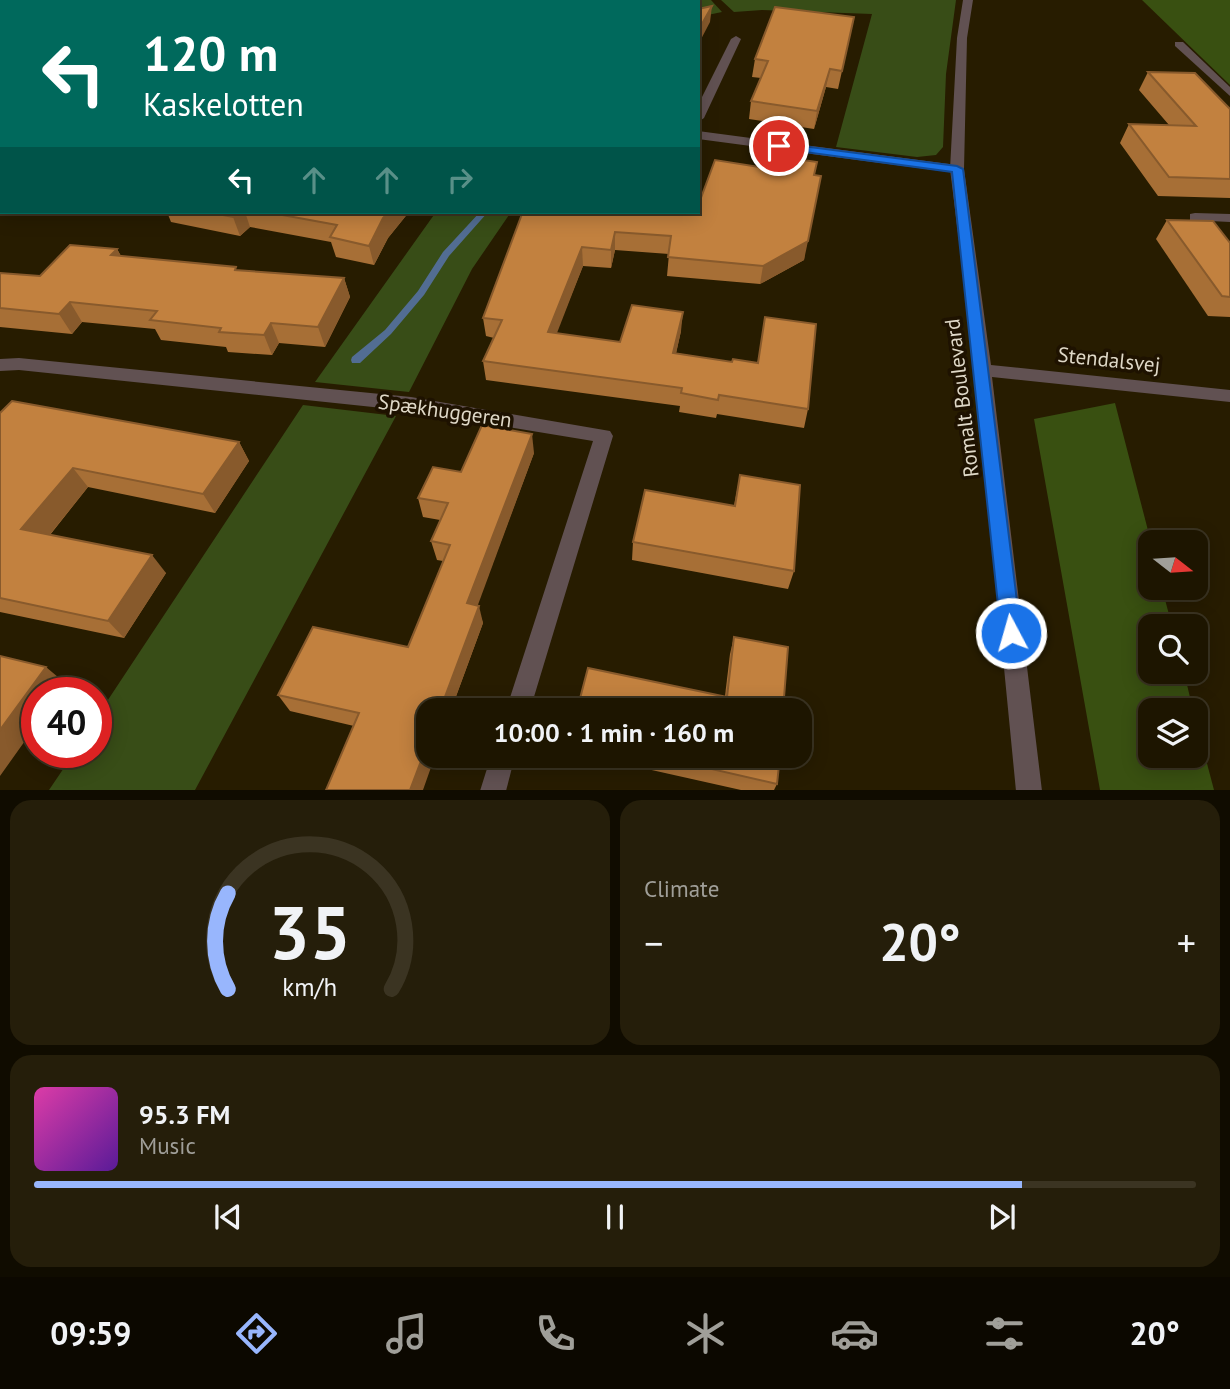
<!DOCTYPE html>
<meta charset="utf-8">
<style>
:root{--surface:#1d1500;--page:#251e0a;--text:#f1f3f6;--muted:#a09f99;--line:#3b3422;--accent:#98b6fd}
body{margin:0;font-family:"PT Sans",sans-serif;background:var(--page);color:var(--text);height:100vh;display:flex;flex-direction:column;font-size:26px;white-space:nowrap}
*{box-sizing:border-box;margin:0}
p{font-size:23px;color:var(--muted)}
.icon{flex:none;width:38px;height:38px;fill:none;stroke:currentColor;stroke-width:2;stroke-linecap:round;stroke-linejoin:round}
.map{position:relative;height:790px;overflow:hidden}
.details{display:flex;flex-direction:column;gap:10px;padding:10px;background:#100c00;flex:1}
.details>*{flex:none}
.top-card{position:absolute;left:0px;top:0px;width:700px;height:214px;box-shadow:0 4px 18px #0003,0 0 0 2px var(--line);background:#00695c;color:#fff;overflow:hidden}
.needle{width:46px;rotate:107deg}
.controls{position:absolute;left:1138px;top:530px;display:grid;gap:14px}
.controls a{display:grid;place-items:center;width:70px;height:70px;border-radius:14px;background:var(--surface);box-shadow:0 4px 18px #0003,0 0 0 2px var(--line);font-size:35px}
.speed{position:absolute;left:21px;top:677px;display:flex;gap:14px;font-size:35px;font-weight:700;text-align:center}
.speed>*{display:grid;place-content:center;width:91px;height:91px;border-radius:50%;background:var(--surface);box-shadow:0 4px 18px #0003,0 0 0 2px var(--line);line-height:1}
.speed .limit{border:10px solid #d22;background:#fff;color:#111}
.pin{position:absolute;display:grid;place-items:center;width:60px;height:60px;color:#fff;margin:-30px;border:4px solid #fff;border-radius:50%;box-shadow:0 2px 7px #0007}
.me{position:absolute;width:77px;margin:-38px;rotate:354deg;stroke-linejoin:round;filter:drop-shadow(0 0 5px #0008)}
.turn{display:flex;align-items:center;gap:24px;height:147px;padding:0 28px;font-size:32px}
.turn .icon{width:91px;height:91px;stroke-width:2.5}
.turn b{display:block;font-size:49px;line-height:60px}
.lanes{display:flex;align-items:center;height:66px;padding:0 28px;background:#0003;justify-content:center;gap:35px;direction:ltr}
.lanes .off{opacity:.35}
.big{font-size:52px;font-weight:800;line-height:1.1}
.details .widget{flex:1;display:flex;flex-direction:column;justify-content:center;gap:10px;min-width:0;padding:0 24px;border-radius:21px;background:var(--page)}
.details .dial{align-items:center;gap:0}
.dial svg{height:182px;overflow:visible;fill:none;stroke:var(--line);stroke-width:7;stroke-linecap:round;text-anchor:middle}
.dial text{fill:var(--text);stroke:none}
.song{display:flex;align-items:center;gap:21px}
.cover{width:84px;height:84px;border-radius:10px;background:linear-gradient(135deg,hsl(320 70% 55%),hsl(270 70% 35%))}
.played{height:7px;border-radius:4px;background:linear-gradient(90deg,var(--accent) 85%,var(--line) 85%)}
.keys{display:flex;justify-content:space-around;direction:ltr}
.heat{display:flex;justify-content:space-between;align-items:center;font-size:38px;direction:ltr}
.details .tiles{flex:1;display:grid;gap:10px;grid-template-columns:1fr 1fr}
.widget:last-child{grid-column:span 2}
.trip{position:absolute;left:416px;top:698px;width:396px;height:70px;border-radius:21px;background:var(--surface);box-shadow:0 4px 18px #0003,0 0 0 2px var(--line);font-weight:800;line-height:70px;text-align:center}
.menu{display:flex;height:112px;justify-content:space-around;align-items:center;background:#0c0800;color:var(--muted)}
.menu .icon{width:49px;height:49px}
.menu .selected{color:var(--accent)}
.menu b{font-size:32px;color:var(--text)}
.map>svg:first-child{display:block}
</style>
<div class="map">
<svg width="1230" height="791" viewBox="0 0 1230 791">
<rect width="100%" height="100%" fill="#271c00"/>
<g fill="#384d17">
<polygon points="132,0 411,0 129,2"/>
<polygon points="446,0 711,0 722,12 698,17 698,2"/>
<polygon points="721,0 956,0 946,74 943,147 936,155 917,157 836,147 872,14 762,10 734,12"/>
<polygon points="436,212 511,212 472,269 409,392 315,382"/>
<polygon points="303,405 396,416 195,790 49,790 74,753 96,752 96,718"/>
</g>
<g fill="#395011">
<polygon points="1142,0 1230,0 1230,85"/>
<polygon points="1115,403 1151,542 1150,588 1162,588 1172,626 1150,626 1150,672 1184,672 1193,710 1150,710 1150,756 1195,756 1195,718 1214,790 1100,790 1034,419"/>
</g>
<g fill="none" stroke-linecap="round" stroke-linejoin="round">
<g fill="#526d93" fill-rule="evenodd">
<polygon points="153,0 160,0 158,2 151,2"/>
<polygon points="658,0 666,0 664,2 656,2"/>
<rect x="0" y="75" width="2" height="4"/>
<polygon points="480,212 488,212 449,256 424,295 391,334 360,363 352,363 351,360 352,357 385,330 418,291 443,252"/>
</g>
<g fill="#615152" fill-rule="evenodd">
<polygon points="736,36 741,39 704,118 698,122 698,105 731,39"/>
<polygon points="1175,42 1183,42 1230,87 1230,96 1175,46"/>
<rect x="0" y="43" width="2" height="7"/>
<polygon points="698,131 957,165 964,169 957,173 698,139"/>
<polygon points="1195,213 1230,214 1230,222 1190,220 1190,214"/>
<polygon points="19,358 411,397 610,431 613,436 530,710 506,710 593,441 411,411 19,370 0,371 0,359"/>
<polygon points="491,756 515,756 506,791 480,791"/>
</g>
<polygon fill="#615152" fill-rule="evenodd" points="963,0 973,0 967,38 964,169 991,365 1230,390 1230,402 992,377 1042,791 1016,791 975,370 950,169 957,38"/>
</g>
<g fill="#a76f36">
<polygon points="0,0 83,0 80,2 2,2 2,29 0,29"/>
<polygon points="854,17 838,89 826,87 814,129 749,119 751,101 761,78 752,77 755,59"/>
<polygon points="1148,72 1230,109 1230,198 1158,196 1120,143 1129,124 1169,125 1139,90"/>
<polygon points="814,175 804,260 760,284 667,276 669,254 615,250 611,268 583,266 556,333 620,342 681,331 676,353 732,362 758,363 765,317 808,409 804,428 717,414 716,418 679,412 680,406 486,380 483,361 494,338 486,336 483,318 536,215 698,212"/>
<polygon points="167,212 409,212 388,238 374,265 336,257 331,242 250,227 240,236 171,222"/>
<polygon points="1167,220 1230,243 1230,317 1208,316 1156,239"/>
<polygon points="117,249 121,256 237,270 344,278 350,297 325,347 279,343 272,355 228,352 226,347 161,340 155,329 82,322 72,334 0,327 0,273 40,276"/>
<polygon points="0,413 239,442 249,461 215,513 88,487 50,535 166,573 124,638 0,612"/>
<polygon points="534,453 477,605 483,623 451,710 429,710 354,726 290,711 278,695 408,647 443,561 437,560 431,541 440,520 423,517 418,498 461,472"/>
<polygon points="740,475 794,571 788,589 632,560 633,542 734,506"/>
<polygon points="734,637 783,710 725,696 730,654"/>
<polygon points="589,756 780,756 777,784 774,790 741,790"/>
</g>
<g fill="#885a2c">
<polygon points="57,0 83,0 80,2 55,2"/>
<polygon points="712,6 710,22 698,45 698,31"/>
<polygon points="830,69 826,87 814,129 817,111"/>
<polygon points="238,212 245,212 250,227 240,236 233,217"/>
<polygon points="389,212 409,212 388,238 374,265 369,246 383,218"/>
<polygon points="615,232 615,250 611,268 611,250"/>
<polygon points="808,241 804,260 760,284 763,266"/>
<polygon points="582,247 583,266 550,351 548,332"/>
<polygon points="117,249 128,269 111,255"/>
<polygon points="344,278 350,297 325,347 318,327"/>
<polygon points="70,302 82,322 72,334 59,314"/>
<polygon points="683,312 681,331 672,372 673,353"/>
<polygon points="271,323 279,343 272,355 264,335"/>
<polygon points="532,434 534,453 472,621 467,603"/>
<polygon points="239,442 249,461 215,513 203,494"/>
<polygon points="73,468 88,487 39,548 21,529"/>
<polygon points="152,555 166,573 124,638 108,621"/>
<polygon points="479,606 483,623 451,710 440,710"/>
<polygon points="46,667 65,683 58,693 37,693 37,724 0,776 0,730"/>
<polygon points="429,740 429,756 435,756 423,790 410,790"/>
</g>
<g fill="#c2813f" stroke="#885a2c" stroke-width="2">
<polygon points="0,0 57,0 55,2 2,2 2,14 0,14"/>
<polygon points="421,0 469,0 467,2 419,2"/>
<polygon points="544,0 568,0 570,2 542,2"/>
<polygon points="712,6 698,31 698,9"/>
<polygon points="775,7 854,17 842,71 830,69 817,111 751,101 768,61 755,59"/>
<polygon points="1148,72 1195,73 1230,109 1230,179 1169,177 1129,124 1196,126"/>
<polygon points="776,156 817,162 814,175 821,176 808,241 763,266 668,257 671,236 615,232 611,250 582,247 548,332 620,342 632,305 683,312 673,353 732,362 733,359 758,363 765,317 816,324 808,409 719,395 718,400 681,393 682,388 483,361 502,320 483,318 522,214 536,215 537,212 698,212 698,206 715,160 772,169"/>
<polygon points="207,212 238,212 233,217"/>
<polygon points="266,212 389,212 383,218 369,246 330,237 337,225"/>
<polygon points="1167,220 1213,221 1230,243 1230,297 1222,296"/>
<polygon points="70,245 117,249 111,255 236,267 235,270 344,278 318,327 271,323 264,335 219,332 221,328 150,320 157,311 70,302 59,314 0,308 0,273 40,276"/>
<polygon points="12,401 239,442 203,494 73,468 21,529 152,555 108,621 0,598 0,413"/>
<polygon points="482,425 532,434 467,603 479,606 440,710 429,710 429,740 410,790 326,790 359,713 278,695 313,627 408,647 450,545 431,541 448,503 418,498 433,467 461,472"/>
<polygon points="740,475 800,485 794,571 633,542 645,490 735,506"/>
<polygon points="734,637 788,647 783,710 577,710 588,668 727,697"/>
<polygon points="0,656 46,667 0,730"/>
<polygon points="655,756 780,756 777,784"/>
</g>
<polygon fill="#1a73e8" stroke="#114b97" stroke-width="2" points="779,143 957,166 963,169 1021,633 1018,640 1011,642 1004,640 1001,633 952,172 775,148 775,144"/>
<g text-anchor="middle" stroke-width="7" stroke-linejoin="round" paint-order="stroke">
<g font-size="21" fill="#dfd8c7" stroke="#1e1200">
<text transform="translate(1109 360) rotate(6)" y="7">Stendalsvej</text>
<text transform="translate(962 398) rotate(-97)" y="7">Romalt Boulevard</text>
<text transform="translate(445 411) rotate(8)" y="7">Spækhuggeren</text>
</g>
</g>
</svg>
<div class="controls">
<a><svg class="needle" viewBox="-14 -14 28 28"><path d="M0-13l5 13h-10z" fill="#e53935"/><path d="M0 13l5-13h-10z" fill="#a09f99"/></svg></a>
<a><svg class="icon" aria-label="search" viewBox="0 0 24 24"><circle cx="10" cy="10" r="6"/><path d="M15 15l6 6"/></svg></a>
<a><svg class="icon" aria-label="layers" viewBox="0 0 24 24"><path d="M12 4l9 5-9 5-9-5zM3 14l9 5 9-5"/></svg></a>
</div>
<div class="speed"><div class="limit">40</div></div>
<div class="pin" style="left:779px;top:146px;background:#d93025"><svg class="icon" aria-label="arrive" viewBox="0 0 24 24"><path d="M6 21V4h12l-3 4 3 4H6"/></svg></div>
<svg class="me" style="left:1011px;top:633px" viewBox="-20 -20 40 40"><circle r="17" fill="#1a73e8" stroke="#fff" stroke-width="3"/><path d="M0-11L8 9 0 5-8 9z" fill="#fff"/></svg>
<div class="trip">10:00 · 1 min · 160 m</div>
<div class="top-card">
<div class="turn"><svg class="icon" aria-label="left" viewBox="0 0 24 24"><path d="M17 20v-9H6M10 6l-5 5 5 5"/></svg><div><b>120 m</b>Kaskelotten</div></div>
<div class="lanes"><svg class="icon" aria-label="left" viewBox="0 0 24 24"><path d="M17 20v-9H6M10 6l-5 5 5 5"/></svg><svg class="icon off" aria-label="ahead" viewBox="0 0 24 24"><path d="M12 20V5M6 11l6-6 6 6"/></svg><svg class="icon off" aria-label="ahead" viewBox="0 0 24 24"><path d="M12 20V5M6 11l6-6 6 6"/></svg><svg class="icon off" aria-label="right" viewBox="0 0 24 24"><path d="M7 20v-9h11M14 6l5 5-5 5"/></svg></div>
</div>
</div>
<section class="details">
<div class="tiles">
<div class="widget dial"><svg viewBox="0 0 100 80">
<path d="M14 69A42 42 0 1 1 86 69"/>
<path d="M14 69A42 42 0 0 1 14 27" stroke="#98b6fd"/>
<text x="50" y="56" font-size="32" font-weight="700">35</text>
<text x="50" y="72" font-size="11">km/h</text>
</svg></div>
<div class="widget"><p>Climate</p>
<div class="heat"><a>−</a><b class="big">20°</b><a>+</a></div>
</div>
<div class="widget">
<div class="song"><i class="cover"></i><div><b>95.3 FM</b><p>Music</p></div></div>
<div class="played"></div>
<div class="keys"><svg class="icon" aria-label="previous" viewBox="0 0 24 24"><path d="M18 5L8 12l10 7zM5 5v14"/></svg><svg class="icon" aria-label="pause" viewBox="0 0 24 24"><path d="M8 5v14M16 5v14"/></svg><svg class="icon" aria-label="next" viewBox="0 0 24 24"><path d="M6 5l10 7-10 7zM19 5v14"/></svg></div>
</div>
</div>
</section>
<nav class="menu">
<b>09:59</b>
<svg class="icon selected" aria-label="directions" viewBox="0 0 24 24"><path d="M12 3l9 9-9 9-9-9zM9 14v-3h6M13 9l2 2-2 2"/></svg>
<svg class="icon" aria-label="music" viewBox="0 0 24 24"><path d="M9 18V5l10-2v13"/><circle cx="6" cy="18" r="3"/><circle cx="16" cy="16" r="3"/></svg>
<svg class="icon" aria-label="phone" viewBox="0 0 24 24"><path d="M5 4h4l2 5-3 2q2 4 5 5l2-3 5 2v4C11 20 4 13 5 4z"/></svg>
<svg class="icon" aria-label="climate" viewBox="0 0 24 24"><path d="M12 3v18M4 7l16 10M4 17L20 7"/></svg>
<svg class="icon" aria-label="car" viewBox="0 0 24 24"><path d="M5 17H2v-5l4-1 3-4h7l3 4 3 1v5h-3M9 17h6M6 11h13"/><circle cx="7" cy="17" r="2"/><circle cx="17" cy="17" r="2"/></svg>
<svg class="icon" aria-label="filters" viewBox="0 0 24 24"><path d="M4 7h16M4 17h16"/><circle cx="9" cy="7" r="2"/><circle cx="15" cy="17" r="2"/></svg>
<b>20°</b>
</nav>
